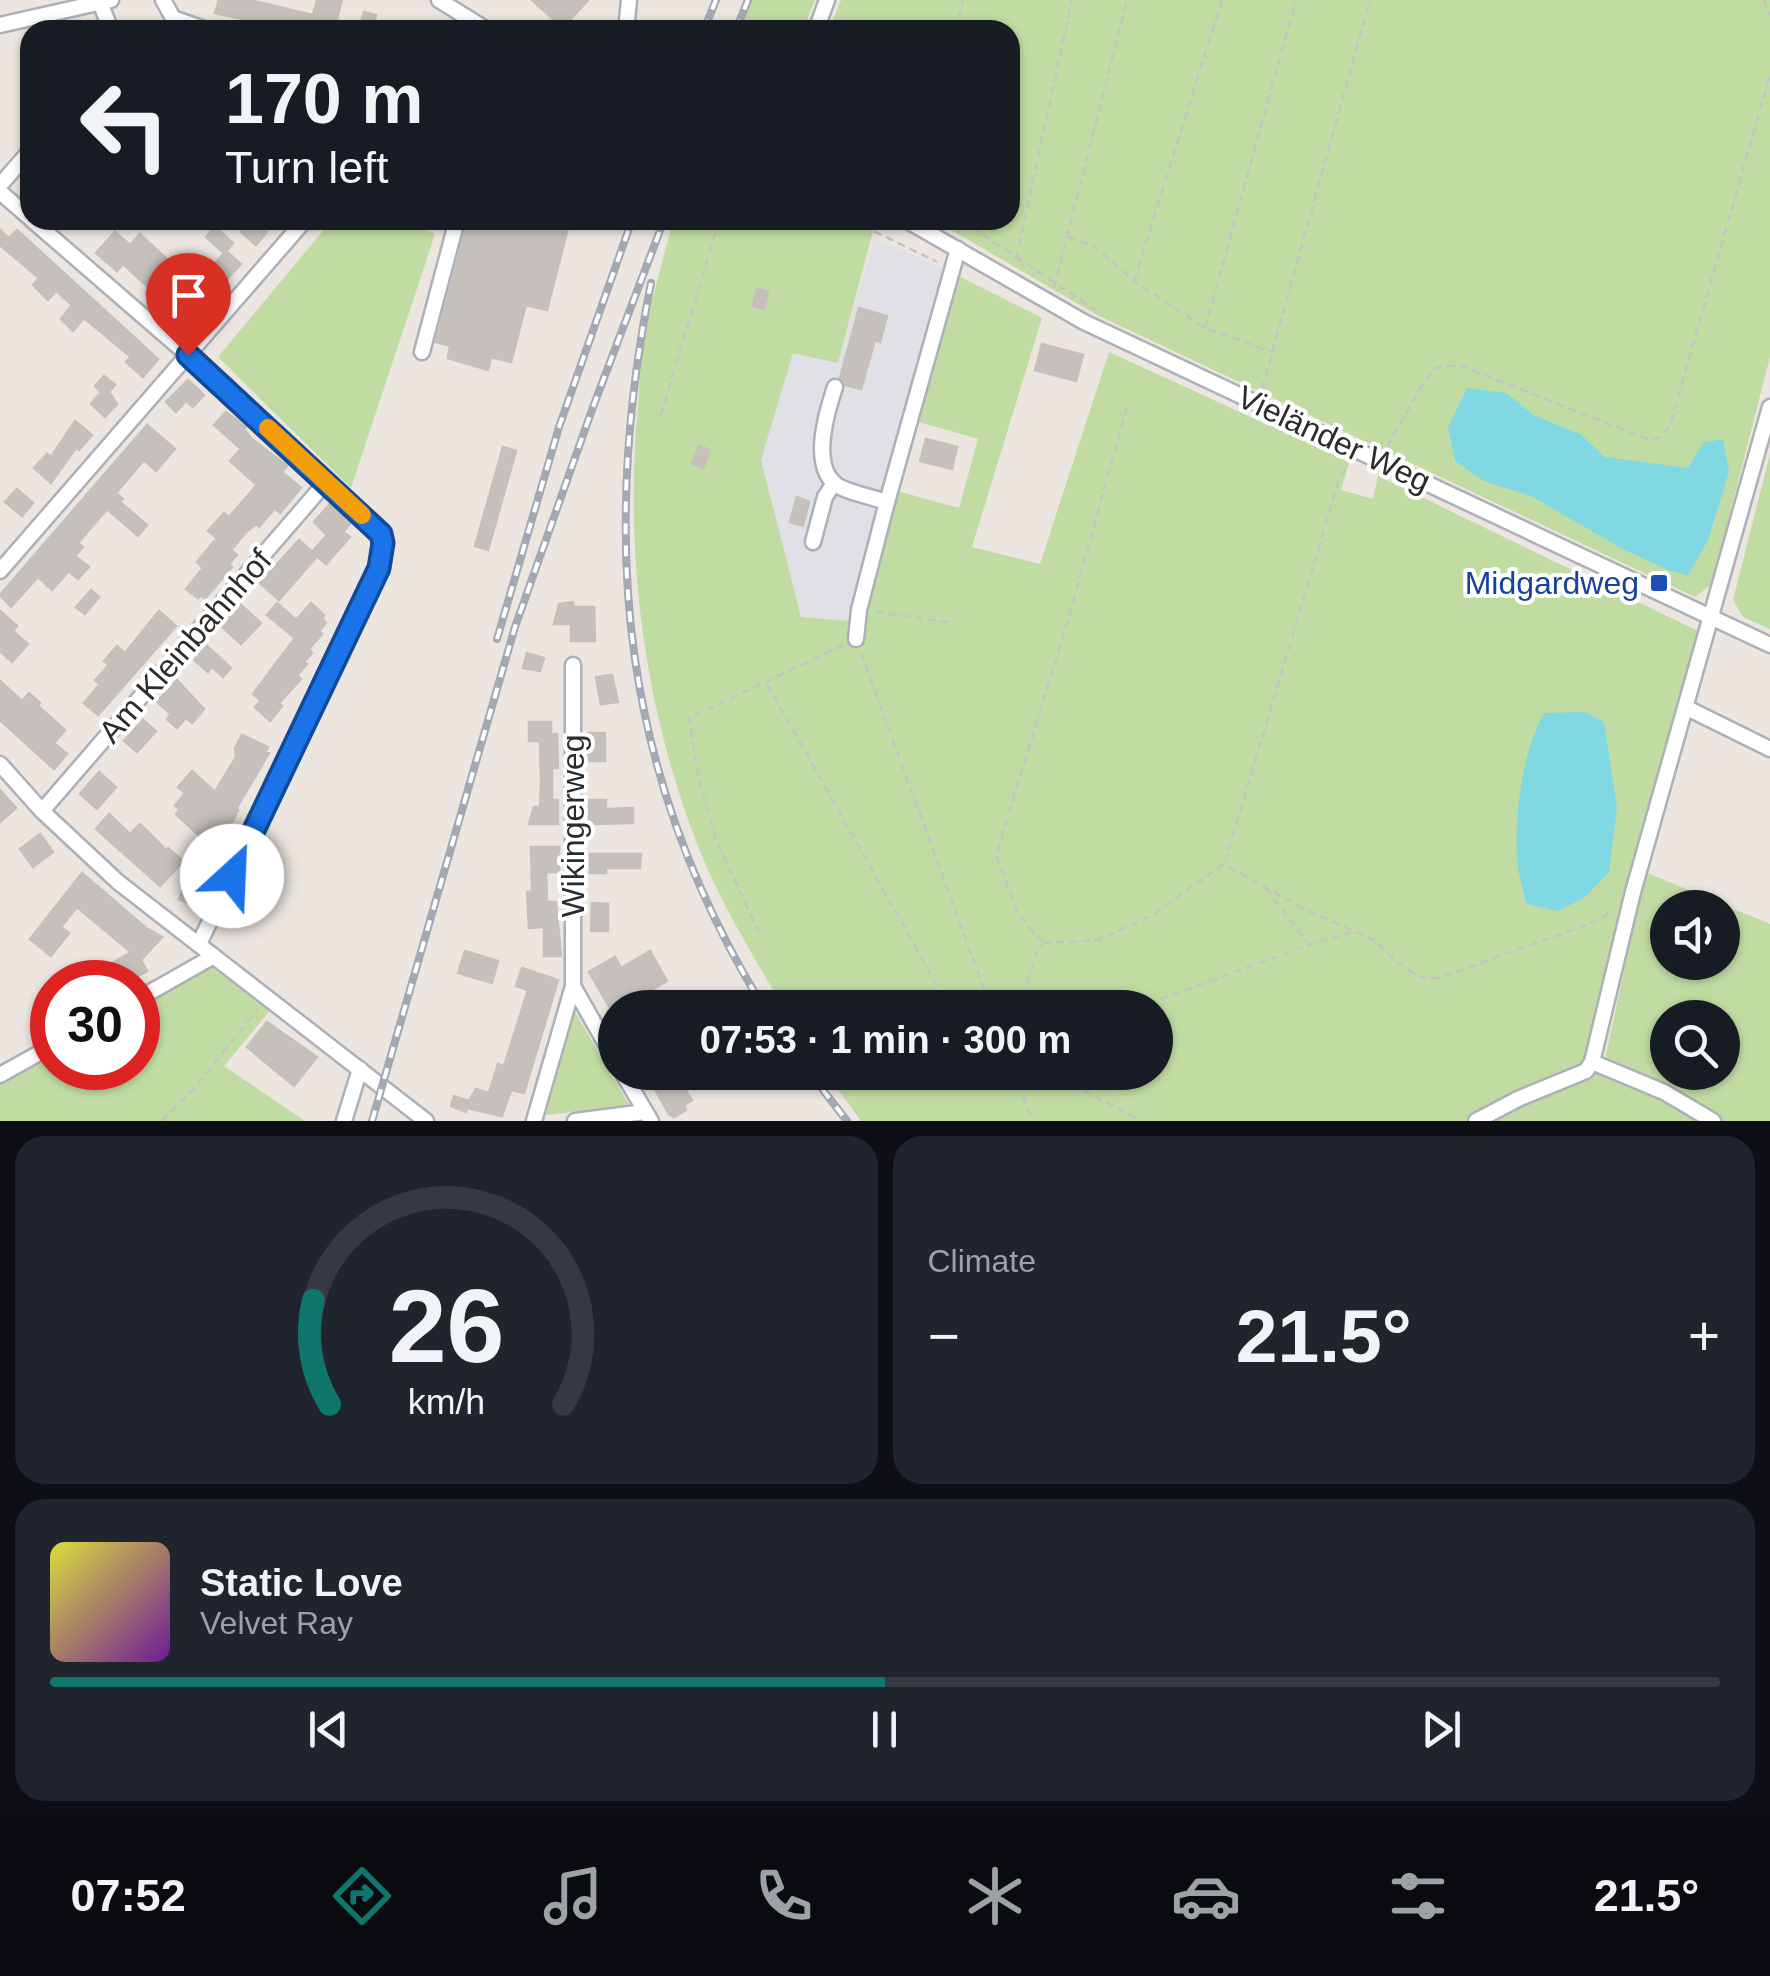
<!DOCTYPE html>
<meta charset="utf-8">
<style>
:root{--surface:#171b24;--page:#20242c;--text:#f1f3f6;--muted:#9ea1a6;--line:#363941;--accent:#0f766e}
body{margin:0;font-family:Arial,sans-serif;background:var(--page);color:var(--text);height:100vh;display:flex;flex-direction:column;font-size:38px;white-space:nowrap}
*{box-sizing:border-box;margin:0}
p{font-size:32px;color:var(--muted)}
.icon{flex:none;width:55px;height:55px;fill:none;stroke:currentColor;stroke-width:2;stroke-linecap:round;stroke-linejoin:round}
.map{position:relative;height:1121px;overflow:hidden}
.panel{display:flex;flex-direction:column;gap:15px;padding:15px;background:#0d0f14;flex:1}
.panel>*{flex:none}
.hud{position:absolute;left:20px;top:20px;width:1000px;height:210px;border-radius:30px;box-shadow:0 2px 8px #0004;background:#171b24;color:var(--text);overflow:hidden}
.buttons{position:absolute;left:1650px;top:890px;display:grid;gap:20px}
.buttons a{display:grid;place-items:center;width:90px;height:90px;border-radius:50%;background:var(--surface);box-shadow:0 2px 8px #0004;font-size:50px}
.speed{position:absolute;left:30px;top:960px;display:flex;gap:20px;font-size:50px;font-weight:700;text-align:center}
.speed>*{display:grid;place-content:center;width:130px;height:130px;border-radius:50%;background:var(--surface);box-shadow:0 2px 8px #0004;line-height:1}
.speed .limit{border:15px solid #d22;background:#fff;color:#111}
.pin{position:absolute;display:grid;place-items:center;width:85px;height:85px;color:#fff;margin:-102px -42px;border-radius:50% 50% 50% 0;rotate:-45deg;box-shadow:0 0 10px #0007}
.pin .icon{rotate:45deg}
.me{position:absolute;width:110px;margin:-55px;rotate:25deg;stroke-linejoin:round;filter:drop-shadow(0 0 8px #0008)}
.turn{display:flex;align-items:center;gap:35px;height:210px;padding:0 40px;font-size:45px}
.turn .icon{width:130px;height:130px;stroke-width:2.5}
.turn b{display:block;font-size:70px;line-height:85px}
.big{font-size:75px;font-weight:800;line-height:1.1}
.panel .card{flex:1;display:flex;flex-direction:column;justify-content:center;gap:15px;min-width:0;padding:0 35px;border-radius:30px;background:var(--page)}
.panel .dial{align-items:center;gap:0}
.dial svg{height:260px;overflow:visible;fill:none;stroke:var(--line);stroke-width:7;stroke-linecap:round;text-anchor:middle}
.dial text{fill:var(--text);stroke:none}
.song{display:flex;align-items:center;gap:30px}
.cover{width:120px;height:120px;border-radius:15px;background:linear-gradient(135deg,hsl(60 70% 55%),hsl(280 70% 35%))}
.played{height:10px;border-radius:5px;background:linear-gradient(90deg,var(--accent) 50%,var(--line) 50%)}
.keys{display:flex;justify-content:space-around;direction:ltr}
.heat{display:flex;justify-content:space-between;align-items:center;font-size:55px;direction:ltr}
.panel .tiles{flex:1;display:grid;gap:15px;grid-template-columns:1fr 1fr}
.card:last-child{grid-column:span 2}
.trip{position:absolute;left:598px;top:990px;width:575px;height:100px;border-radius:50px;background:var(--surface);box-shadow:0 2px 8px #0004;font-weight:800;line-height:100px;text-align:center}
.tab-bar{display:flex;height:160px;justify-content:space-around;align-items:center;background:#090b0e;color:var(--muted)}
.tab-bar .icon{width:70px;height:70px}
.tab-bar .on{color:var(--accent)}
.tab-bar b{font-size:45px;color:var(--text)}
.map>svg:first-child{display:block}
</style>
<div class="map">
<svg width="1770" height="1121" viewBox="0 0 1770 1121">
<rect width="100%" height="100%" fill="#ece5e0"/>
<polygon fill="#e0e0e6" points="874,238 945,269 851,622 801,617 761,461 793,352 838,362"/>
<g fill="#c0dca3" fill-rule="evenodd">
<polygon points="752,0 815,0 803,30 739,30"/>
<polygon points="841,0 1770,0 1770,357 1712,584 1695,597 1097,315 934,220 1010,220 1010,30 829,30"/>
<polygon points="332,220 400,220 435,234 351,488 218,357"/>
<path d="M673,220H876L838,363L793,353L761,460L801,617L851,621L886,488L959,508L978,439L905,418L945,269L1042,318L972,547L1040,564L1109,352L1349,462L1341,490L1373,499L1378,476L1700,632L1583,1062L1490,1104L1467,1121H861L826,1073L1155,1072V1008L783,1007C753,955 720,903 698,846C644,708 624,554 638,406C640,384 640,360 644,338C651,298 664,259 673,220Z"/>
<polygon points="1770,454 1770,629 1743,617 1733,600"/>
<path d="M1645,872L1770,924V1121H1492L1603,1069ZM1668,908H1722V962H1668ZM1668,1018H1722V1072H1668Z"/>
<polygon points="209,964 271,1009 224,1066 305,1121 0,1121 0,1080 52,1052 52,1068 138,1068 138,1006"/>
<polygon points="574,1010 629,1105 546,1115"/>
</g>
<g fill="#7fd8e2">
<polygon points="1467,388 1506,393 1535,416 1580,434 1605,457 1688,468 1703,443 1723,439 1729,472 1708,540 1688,575 1670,571 1621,548 1531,496 1484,481 1455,461 1448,427"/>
<path d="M1584,712L1604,722L1617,808L1609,872L1584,898L1558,911L1527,904C1523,890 1518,873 1517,858C1515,812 1522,752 1544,713Z"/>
</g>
<g fill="#c5c0bb" stroke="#c7c0ba" stroke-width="2.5">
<polygon points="219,0 250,0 313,15 317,0 342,0 334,30 293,30 215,13"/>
<polygon points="532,0 588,0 563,28"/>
<polygon points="364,12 376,15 372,30 359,30"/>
<polygon points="253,220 267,232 256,245 241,232"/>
<polygon points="468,220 570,220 547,310 526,305 511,362 491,357 488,370 448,358 450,346 436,342"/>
<polygon points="215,227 233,243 226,251 241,264 227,279 213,266 224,253 206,237"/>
<polygon points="0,230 9,238 17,230 158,359 143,377 126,362 131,357 84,318 73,331 61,319 72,305 56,291 48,300 33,285 39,278 0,245"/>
<polygon points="115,232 130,245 140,234 202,292 195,300 200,310 189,322 162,297 157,302 146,293 150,289 123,264 117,271 96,253"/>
<polygon points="757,289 768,292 764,309 753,306"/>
<polygon points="859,308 887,316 880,342 875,340 861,389 845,385 840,378"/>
<polygon points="1042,344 1083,355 1076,381 1035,370"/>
<polygon points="104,376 115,385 109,392 117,404 105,417 91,404 101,392 95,386"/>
<polygon points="188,380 204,395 193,407 186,401 176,412 166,402"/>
<polygon points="226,412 246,427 244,429 252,439 287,466 282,472 301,488 280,513 275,508 259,527 256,524 246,532 231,550 237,555 229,564 232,567 205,599 201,595 198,598 186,589 203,568 197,562 217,538 208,531 224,513 229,517 257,485 230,461 241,449 214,425"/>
<polygon points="75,421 92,435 79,450 76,448 51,483 34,468 47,454 51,457"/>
<polygon points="147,425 175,449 156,471 144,460 116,493 123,499 120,502 147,525 138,536 107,509 78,543 83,547 75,556 89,567 78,579 69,571 52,590 38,577 11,607 0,595"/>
<polygon points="926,439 957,447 952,469 920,461"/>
<polygon points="699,446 710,450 703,468 692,463"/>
<polygon points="503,447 516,451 488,550 475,546"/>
<polygon points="17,489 33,503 22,516 5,502"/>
<polygon points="797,497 809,502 803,526 790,522"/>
<polygon points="331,503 345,515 343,518 350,524 343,532 350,537 326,564 312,552 327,535 314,522"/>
<polygon points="299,540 317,556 279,600 260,583"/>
<polygon points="91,590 99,597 85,614 76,607"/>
<polygon points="573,602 574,607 594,607 595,641 571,641 571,624 554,624 559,604"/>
<polygon points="277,603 296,620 311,603 324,615 322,618 326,623 319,631 322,634 309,649 312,653 304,662 307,664 297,675 301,679 279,703 282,706 270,721 255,707 261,701 253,694 295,638 267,615"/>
<polygon points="240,604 261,623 241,644 221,626"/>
<polygon points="0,611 17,626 13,631 28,644 12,662 0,651"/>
<polygon points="159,611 176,626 98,715 84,703 100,684 95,680 109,665 104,661 117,646 125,653"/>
<polygon points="207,646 231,668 223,677 212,667 208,672 194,660"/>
<polygon points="527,653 544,658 540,671 523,668"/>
<polygon points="612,675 618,702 601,704 596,677"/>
<polygon points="177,680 204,709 192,723 186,718 177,728 167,719 171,714 157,702"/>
<polygon points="0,681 22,701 29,693 40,703 38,706 65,730 54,743 67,754 54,769 0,720"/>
<polygon points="143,720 156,731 137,752 124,741"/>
<polygon points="529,722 551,722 551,734 557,734 558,768 552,768 552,800 558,800 558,824 529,824 534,807 540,807 541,780 540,741 529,741"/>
<rect x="588" y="733" width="17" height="28"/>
<polygon points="242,735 268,747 265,752 269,753 236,809 238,810 230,828 224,825 220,830 215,826 203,839 176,814 180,809 175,806 185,793 178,787 192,771 215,792 236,757 235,748"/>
<polygon points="99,772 116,787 97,809 80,794"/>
<polygon points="0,790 16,808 0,822"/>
<polygon points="589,800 606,800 606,809 633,808 633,823 589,824"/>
<polygon points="109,814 130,834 140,824 166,850 168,848 183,861 160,886 96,829"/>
<polygon points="40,834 53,852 33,867 20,849"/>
<polygon points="531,847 559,847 559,872 546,872 547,902 556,902 561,956 544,956 544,927 529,928 527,892 532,892"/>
<polygon points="590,854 641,854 640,868 606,868 606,873 590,873"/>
<polygon points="194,866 212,875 198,907 179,899"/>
<polygon points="82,873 146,928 162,937 141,960 147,971 128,982 122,982 111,964 131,952 77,907 61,927 69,933 51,956 30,939"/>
<polygon points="592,903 608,904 608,931 591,931"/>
<polygon points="465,951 498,961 492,983 458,973"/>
<polygon points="650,951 667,981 646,993 652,1003 645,1008 610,1008 589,972 615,957 621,968"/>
<polygon points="522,968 558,980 524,1093 511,1090 502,1116 467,1108 466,1112 451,1106 454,1096 469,1101 476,1089 489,1093 498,1064 504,1066 528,990 516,986"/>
<polygon points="267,1022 317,1057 294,1086 247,1047"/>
<polygon points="645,1072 697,1072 680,1082 692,1100 684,1105 686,1110 674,1117 669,1114"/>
</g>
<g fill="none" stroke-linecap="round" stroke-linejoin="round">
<defs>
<g id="minor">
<polyline points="99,0 111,30"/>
<polyline points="163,0 173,18 207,30"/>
<polyline points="439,0 487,30"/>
<polyline points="0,25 111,0"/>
<polyline points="626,30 629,0"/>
<polyline points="816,30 827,0"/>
<polyline points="0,185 30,151"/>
<polyline points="0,192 30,218"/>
<polyline points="32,220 188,355 381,534 383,543 379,568 199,944"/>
<polyline points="906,220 1084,322 1770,645"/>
<polyline points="422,352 457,220"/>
<path d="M835,387C827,411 808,470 840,487C854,494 872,497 887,502"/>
<polyline points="813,542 825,497 834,483"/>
<polyline points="0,571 305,220"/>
<polyline points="856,639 859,610 887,502 958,249"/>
<polyline points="1687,708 1770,749"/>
<polyline points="0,764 42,811 118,882 426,1121"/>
<polyline points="42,811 327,481"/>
<polyline points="573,986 615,1060"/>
<polyline points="138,999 214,956"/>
<polyline points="1592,1062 1664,1092 1713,1121"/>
<polyline points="622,1072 651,1121"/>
<polyline points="0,1075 52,1046"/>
<polyline points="344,1121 360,1069"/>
<polyline points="534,1121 573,986 573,665"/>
<polyline points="575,1121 645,1112"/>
<polyline points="1476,1121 1520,1098 1586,1071 1592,1062 1633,892 1770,407"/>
</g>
</defs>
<use href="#minor" stroke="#acb0b7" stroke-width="19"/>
<g stroke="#c4c4c4" stroke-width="2.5" stroke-dasharray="8 5" stroke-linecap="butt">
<polyline points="1764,0 1770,15"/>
<polyline points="956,30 963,0"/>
<polyline points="851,220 937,262"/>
<polyline points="961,220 1100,313"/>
<polyline points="1068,237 1094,246 1134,281 1205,328 1272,352"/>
<polyline points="1016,259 1072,0"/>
<polyline points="1134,281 1222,0"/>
<polyline points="1054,288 1127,0"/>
<polyline points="1205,328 1296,0"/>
<polyline points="1262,389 1370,0"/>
<polyline points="661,415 719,220"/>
<polyline points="1387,447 1419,390 1436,368 1459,365 1652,441 1663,435 1670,425 1770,75"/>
<polyline points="876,612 955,623"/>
<polyline points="861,653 991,1008"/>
<polyline points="767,684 950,1008"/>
<polyline points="1225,862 1338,483 1348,464"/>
<polyline points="1266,888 1309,945"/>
<polyline points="759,933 718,844 700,786 689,718 844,645"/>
<polyline points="1042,942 1018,914 996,855 1068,620 1127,407"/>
<polyline points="1043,943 1098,940 1151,916 1224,864 1306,910 1374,940 1397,962 1419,977 1439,978 1600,920 1613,909"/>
<polyline points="1020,1008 1037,951 1042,944"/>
<polyline points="1136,1008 1309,945 1351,932"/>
<polyline points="1015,1072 1032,1121"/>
<polyline points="1049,1072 1142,1121"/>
<polyline points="162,1121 196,1086 258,1009"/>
</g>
<use href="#minor" stroke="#fff" stroke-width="14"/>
<defs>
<g id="rail">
<polyline points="704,30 716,0"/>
<polyline points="736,30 748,0"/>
<path d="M651,283C599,545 622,778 764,1008"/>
<polyline points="497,639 559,427 632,220"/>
<polyline points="809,1072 847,1121"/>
<polyline points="372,1121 515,627 593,407 664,220"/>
</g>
</defs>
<use href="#rail" stroke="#a3a8b4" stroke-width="8"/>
<use href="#rail" stroke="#fff" stroke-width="4" stroke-dasharray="11" stroke-linecap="butt"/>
</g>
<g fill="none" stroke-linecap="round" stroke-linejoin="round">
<defs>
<polyline id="route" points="188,355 381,534 383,543 379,568 232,876"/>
</defs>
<use href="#route" stroke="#114b97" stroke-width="25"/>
<use href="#route" stroke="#1a73e8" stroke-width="18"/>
<polyline stroke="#f59e0b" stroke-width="18" points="268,428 362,515"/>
</g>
<rect fill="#1a4fb4" stroke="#fff" stroke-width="4" x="1649" y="573" width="20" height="20" rx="5"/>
<g text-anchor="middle" stroke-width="8" stroke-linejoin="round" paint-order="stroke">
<g font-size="32" fill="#2c2c2c" stroke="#fff">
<text transform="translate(1334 439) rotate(25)" y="11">Vieländer Weg</text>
<text transform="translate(185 646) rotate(-49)" y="11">Am Kleinbahnhof</text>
<text transform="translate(573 826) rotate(-90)" y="11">Wikingerweg</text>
</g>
<g font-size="32" fill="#164399" stroke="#fff" text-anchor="end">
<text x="1639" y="594">Midgardweg</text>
</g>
</g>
</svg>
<div class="buttons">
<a><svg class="icon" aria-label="sound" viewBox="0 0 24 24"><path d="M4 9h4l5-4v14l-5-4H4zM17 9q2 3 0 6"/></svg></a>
<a><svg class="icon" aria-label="search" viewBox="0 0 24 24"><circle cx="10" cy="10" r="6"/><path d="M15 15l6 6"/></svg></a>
</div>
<div class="speed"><div class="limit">30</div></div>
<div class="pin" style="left:188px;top:355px;background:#d93025"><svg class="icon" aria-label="arrive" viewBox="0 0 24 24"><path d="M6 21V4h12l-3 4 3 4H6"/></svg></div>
<svg class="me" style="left:232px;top:876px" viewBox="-20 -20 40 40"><circle r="19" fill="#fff"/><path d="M0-13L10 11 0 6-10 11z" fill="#1a73e8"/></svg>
<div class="trip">07:53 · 1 min · 300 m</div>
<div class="hud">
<div class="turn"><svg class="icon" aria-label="left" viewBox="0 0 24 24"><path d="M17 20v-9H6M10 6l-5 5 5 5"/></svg><div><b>170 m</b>Turn left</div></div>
</div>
</div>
<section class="panel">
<div class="tiles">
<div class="card dial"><svg viewBox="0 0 100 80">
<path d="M14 69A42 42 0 1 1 86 69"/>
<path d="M14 69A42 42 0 0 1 9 37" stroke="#0f766e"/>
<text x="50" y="56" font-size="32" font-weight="700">26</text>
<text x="50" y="72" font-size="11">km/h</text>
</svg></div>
<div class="card"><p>Climate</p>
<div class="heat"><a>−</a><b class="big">21.5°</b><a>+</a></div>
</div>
<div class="card">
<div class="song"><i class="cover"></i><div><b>Static Love</b><p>Velvet Ray</p></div></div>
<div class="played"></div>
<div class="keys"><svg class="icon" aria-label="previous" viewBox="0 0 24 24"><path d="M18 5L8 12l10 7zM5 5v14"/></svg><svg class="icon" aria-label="pause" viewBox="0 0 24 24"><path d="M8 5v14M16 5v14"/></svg><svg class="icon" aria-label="next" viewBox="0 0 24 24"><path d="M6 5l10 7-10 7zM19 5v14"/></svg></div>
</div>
</div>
</section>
<nav class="tab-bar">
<b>07:52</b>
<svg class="icon on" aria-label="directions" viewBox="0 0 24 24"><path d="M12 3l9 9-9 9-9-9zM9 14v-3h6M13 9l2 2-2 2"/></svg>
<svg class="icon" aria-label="music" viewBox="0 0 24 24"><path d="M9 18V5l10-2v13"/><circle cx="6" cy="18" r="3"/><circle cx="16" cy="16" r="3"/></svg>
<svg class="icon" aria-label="phone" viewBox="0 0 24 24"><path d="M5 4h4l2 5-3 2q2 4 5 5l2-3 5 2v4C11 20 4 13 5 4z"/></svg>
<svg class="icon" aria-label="climate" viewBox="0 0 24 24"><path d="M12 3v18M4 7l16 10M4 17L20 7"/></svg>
<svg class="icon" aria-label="car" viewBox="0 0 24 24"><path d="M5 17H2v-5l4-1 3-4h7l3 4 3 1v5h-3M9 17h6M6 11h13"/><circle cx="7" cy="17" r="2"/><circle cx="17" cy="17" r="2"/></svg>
<svg class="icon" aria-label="filters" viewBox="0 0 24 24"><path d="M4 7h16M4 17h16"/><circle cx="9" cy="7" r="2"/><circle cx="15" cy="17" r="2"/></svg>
<b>21.5°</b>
</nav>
